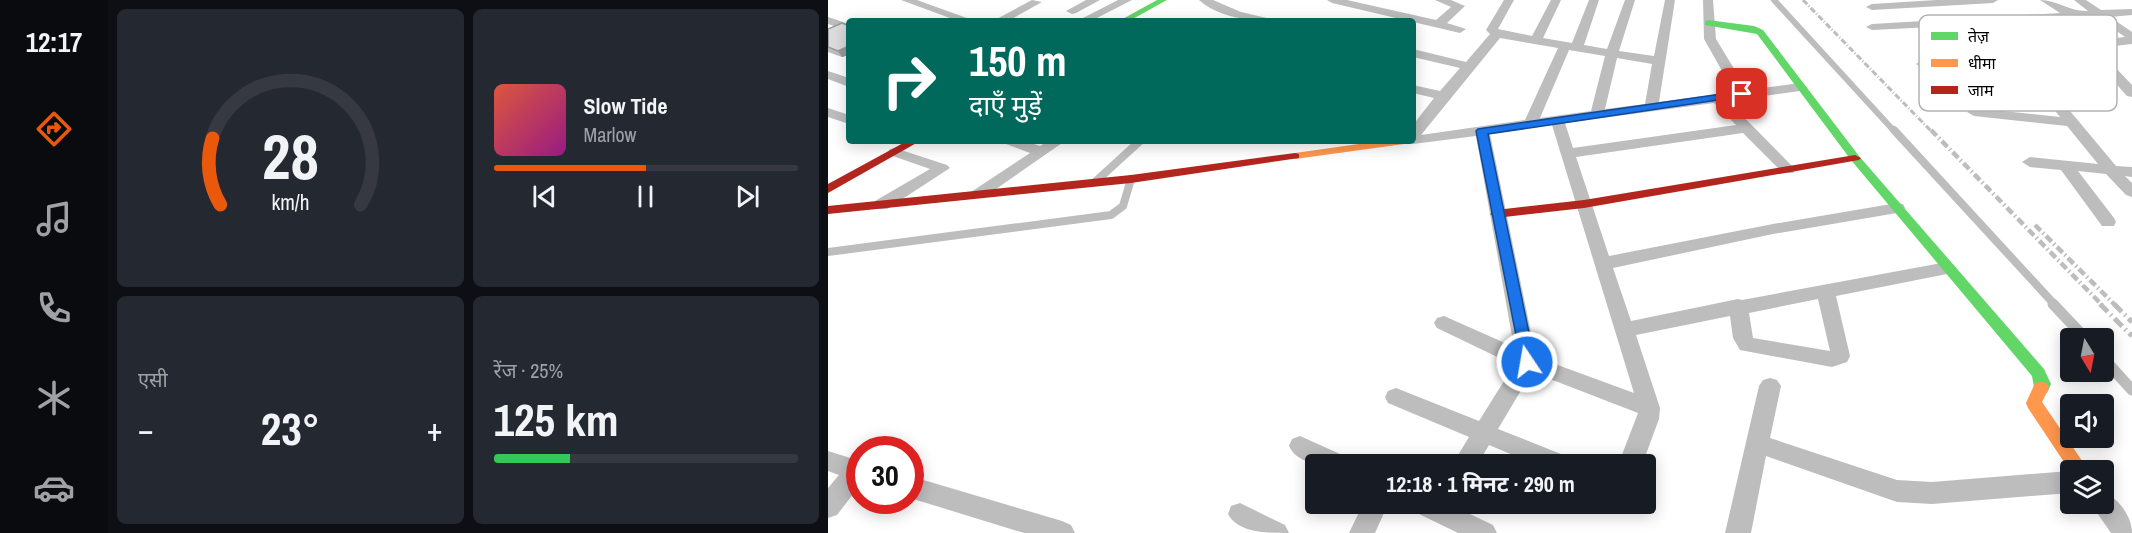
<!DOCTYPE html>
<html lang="hi">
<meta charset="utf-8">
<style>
:root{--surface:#171b24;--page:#242831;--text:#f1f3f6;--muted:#9ea1a6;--line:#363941;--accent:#ea580c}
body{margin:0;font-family:"Archivo Narrow","Noto Sans Devanagari",sans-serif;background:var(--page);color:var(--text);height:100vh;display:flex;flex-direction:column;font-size:22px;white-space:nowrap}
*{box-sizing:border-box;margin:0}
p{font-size:20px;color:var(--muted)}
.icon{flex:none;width:33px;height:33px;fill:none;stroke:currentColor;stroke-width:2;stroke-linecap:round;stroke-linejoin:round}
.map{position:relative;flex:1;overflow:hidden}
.panel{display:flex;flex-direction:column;gap:9px;padding:9px;background:#0d0f14;width:720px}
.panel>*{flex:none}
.guide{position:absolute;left:18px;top:18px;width:570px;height:126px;border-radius:6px;box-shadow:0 3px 15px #0003;background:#00695c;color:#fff;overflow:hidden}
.needle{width:39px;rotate:170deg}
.fabs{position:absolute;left:1232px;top:328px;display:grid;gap:12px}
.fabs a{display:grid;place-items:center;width:54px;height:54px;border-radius:6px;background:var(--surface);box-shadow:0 3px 15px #0003;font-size:30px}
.speed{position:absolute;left:18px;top:436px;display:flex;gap:12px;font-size:30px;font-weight:700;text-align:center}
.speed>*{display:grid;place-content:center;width:78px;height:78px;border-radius:50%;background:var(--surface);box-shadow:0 3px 15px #0003;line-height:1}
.speed .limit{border:9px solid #d22;background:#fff;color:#111}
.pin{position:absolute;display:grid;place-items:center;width:51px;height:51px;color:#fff;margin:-26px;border-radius:12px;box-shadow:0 3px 9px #0006}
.me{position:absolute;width:66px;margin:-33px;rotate:348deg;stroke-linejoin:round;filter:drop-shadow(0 0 4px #0008)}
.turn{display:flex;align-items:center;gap:21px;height:126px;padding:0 24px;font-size:27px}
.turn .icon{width:78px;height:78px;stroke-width:2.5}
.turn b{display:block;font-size:42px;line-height:51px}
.big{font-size:45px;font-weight:700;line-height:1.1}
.panel .widget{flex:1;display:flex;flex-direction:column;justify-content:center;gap:9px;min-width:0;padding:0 21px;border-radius:9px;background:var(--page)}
.panel .dial{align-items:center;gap:0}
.dial svg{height:156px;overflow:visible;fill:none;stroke:var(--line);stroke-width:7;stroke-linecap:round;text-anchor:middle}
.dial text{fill:var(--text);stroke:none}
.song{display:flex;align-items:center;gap:18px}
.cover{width:72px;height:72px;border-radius:9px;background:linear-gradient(135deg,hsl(10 70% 55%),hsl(310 70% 35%))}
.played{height:6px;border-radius:3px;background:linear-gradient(90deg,var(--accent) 50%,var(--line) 50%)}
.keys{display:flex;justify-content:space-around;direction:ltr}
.heat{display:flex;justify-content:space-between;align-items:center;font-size:33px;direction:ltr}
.charge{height:9px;border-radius:4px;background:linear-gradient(90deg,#34c759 25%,var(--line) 0)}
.panel .tiles{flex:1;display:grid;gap:9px;grid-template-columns:repeat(2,1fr)}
.trip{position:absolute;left:477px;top:454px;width:351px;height:60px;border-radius:6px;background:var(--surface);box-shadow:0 3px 15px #0003;font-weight:700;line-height:60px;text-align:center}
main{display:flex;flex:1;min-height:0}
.tabs{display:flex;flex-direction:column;width:108px;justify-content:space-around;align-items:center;background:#090b0e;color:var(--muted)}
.tabs .icon{width:42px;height:42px}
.tabs .on{color:var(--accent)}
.tabs b{font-size:27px;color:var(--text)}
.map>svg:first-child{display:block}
</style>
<main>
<nav class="tabs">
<b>12:17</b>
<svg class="icon on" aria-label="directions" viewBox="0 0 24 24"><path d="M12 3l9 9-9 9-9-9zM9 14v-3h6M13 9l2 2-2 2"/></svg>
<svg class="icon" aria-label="music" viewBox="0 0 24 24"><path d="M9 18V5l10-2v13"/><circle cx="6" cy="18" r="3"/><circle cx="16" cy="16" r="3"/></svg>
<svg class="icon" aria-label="phone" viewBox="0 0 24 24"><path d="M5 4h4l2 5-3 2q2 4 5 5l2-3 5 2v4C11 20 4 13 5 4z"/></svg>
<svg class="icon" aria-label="climate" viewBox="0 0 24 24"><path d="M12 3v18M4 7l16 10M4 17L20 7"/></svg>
<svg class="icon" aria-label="car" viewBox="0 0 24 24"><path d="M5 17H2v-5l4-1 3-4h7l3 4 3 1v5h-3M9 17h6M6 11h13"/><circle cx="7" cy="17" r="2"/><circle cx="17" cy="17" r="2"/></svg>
</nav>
<section class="panel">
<div class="tiles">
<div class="widget dial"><svg viewBox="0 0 100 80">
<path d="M14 69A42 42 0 1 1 86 69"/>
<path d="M14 69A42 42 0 0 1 10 35" stroke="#ea580c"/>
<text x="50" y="56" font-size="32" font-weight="700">28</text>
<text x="50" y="72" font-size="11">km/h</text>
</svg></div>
<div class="widget">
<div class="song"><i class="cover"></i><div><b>Slow Tide</b><p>Marlow</p></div></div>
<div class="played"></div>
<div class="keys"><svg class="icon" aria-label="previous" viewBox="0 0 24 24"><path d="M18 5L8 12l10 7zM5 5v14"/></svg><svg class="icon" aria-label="pause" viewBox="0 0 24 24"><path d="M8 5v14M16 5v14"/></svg><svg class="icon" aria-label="next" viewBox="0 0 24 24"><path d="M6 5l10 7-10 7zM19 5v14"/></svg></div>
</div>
<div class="widget"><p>एसी</p>
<div class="heat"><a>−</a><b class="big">23°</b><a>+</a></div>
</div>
<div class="widget"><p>रेंज · 25%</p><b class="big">125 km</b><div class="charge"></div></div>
</div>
</section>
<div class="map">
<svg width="1304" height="533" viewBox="0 0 1304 533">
<rect width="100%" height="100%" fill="#fff"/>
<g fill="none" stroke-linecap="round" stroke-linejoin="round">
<polyline stroke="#bdbdbd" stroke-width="6" points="946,0 1067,132"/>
<g stroke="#bdbdbd" stroke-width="8">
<polyline points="1066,130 1227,305"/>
<polyline points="267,182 312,141"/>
<polyline points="0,252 283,215 295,206 303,179"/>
</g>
<g stroke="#bdbdbd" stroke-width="11">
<polyline points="1225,304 1258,339"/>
<polyline points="1275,358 1304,390"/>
</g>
<g fill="#bdbdbd" fill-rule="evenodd">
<polygon points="73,0 89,0 147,21 130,21"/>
<polygon points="204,0 214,2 180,21 165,21"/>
<polygon points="258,0 272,0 248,13 244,14 238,11"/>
<polygon points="290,0 304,0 265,20 259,21 255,18"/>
<path d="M371,0H385L413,12L443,19L445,21C420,21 390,17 371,0Z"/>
<polygon points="499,0 519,0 608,20 623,7 607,0 623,0 637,6 619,23 638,29 632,33 504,3"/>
<path d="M676,0H686L670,29L704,36L723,0H733L715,38L744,43L761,0H771L756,45L779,49L797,0H807L791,51L826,56L837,0H847L831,102L906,92L876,39L875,0H885L888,39L919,90L972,83L979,87L972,91L900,101L965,167L968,170L965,173H955L915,133L748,157L781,256L945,224L1069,203L1075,204L1077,208L1075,212L1069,213L945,234L785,268L803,321L910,299L914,300L1119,262L1125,264L1128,268L1125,272L1119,274L1008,296L1022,356L1019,362L1004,367L912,350L905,338L902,316L808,335L832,408L831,419L814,465H790L810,413L704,372L670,429L743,458L747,465H709L661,445L649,465H624L641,437L560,403L557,397L560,391L568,388L651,421L686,365L609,328L606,323L609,318L616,316L686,347L648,136L585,144L578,141H585V125L606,98L585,93V85L612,91L632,68L585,57V49L638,62L662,34L658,30ZM672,38L730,48L697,120L593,135ZM741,50L777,56L763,111L712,118ZM789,58L824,64L817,104L777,109ZM886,103L908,125L745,148L737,123ZM724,125L806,393L708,357L662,134ZM990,299L1002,351L925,338L921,313Z"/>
<polygon points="1108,0 1170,0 1165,3 1044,10 1038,7 1044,4"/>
<path d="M1212,0C1230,0 1241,12 1260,11L1246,0H1258L1273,10L1304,9V15L1282,17L1304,32V44L1269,48L1304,85V97L1299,96L1257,49L1196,56L1288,166L1304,167V177L1297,176L1304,183V197L1298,195L1278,174L1250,171L1286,218L1288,222L1286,226H1274L1233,170L1202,167L1194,162L1202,157L1270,164L1239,126L1146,116L1139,112L1146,108L1232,117L1209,88L1106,80L1100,76L1106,72L1202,79L1184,57L1094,68L1088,64L1094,60L1178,51L1145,25L1044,30L1038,27L1044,24L1232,13ZM1269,17L1297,37L1191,49L1158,24Z"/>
<polygon points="0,17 21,24 21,31 0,24"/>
<polygon points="0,71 21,78 21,87 0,79"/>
<polygon points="0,108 21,115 21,124 0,117"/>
<polygon points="176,141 197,141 212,146 220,141 237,141 155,198 143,198 141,195 143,192 202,153 178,144"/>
<polygon points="67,148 119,165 122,168 59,209 47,209 45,205 47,201 102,169 62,155 60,152 62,149"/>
<polygon points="942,378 949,380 953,386 942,438 1069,480 1104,482 1242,471 1242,493 1104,504 1069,502 938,456 923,533 897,533 931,386 935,380"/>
<path d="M472,436L521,458L525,465C504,465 471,468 461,446L464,439Z"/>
<polygon points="0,451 32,461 32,485 9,515 0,518 0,488 11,475 0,471"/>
<polygon points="82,476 234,521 243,525 247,533 196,533 82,498"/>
<path d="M1275,492C1291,498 1304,517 1304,533H1283L1263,504H1275Z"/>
<path d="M412,503L457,525L461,533C439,533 410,533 400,514L403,506Z"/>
<polygon points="535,504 560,504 547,533 521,533"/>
<polygon points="584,504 621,504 665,525 669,533 630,533 587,512"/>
</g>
<g fill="#63d668" fill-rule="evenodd">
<polygon points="329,0 339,0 301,21 291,21"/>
<polygon points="880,20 926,26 935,30 1031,156 1216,369 1223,384 1219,393 1213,394 1207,393 1204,376 1023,160 929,34 877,25 877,21"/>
</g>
<g fill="#ff974d" fill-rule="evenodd">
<polygon points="552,141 581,141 576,144 467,159 461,156 467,153"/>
<polygon points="1213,382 1219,383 1221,388 1214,402 1261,471 1242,471 1200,408 1198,403 1207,383"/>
</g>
<g fill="#b3261e" fill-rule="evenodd">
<polygon points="79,141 92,141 0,193 0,184"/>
<polygon points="467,153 471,154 471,158 303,183 0,214 0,206 303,175"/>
<polygon points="1027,155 1033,158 1031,160 756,208 668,218 662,214 668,210 756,200"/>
</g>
<polyline stroke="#bdbdbd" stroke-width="3" stroke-dasharray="6 2 1 2" stroke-linecap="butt" points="975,0 1104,132"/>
<g stroke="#bdbdbd" stroke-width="4.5" stroke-dasharray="8 3 1.5 3" stroke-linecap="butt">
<polyline points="1103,130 1274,305"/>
<polyline points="1207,225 1287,305"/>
</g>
<g stroke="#bdbdbd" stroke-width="5" stroke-dasharray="11 4 1.5 4" stroke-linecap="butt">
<polyline points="1272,304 1304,336"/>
<polyline points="1286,304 1304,322"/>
</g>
</g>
<polygon fill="#bdbdbd" points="21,26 21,55 14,57 0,52 0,29"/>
<polygon fill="#9a9a9a" points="21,46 21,55 14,57 10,51"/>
<polygon fill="#dcdcdc" stroke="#9a9a9a" stroke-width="1.5" points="14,23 21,26 21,46 10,51 0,47 0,29"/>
<polygon fill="#1a73e8" stroke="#114b97" stroke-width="1.5" points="914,91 919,94 917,96 660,134 707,362 705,366 694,366 648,131 650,129"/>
<rect x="1091" y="15" width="198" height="96" rx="9" fill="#fff" stroke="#b2b2b2" stroke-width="1.5"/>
<rect x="1103" y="32" width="27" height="8" fill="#63d668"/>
<rect x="1103" y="59" width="27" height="8" fill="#ff974d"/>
<rect x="1103" y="86" width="27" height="8" fill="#b3261e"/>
<g font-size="16" fill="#000">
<text x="1140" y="42">तेज़</text>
<text x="1140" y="69">धीमा</text>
<text x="1140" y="96">जाम</text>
</g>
</svg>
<div class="fabs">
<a><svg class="needle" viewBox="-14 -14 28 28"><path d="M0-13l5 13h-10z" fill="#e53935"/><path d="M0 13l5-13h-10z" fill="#9ea1a6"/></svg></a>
<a><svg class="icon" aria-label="sound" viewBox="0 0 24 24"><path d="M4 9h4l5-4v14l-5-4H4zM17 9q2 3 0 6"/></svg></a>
<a><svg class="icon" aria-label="layers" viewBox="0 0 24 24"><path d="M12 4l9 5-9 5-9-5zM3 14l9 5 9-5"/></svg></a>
</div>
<div class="speed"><div class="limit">30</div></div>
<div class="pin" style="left:914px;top:94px;background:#d93025"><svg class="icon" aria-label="arrive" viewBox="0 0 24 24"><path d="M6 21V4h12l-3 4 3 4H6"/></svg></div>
<svg class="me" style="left:699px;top:362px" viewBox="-20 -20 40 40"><circle r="17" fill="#1a73e8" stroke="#fff" stroke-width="3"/><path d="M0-11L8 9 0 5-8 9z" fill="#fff"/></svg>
<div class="trip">12:18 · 1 मिनट · 290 m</div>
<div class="guide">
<div class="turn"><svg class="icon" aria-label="right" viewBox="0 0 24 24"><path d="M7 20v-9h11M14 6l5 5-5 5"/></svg><div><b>150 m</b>दाएँ मुड़ें</div></div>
</div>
</div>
</main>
